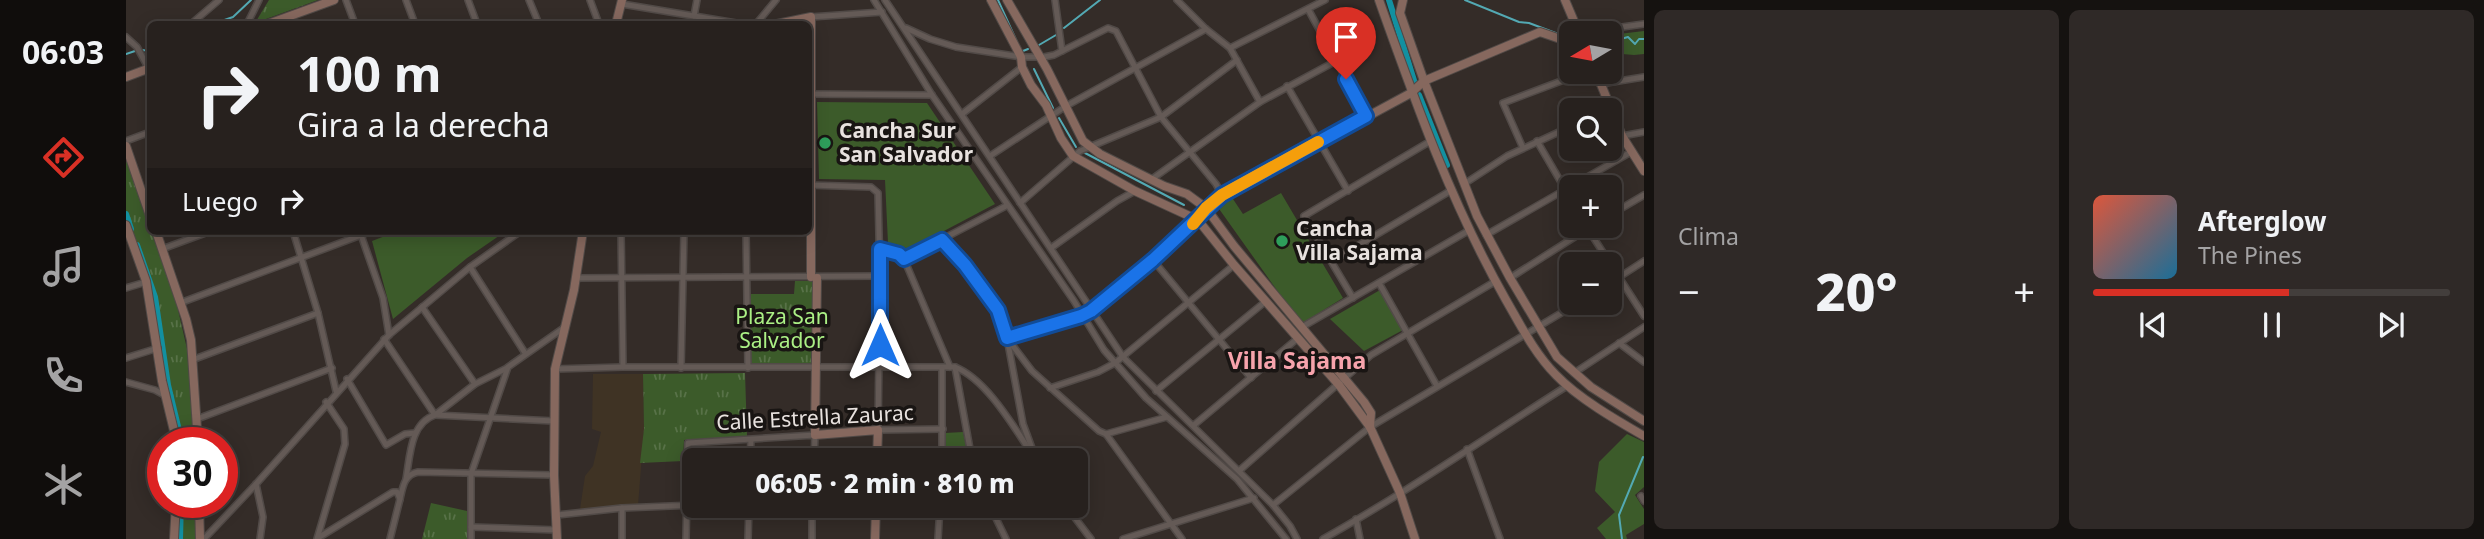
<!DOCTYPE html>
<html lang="es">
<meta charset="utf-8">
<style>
:root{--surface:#27211e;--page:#2f2927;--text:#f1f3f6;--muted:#a4a3a4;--line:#433e3c;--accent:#d93025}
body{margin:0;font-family:"Noto Sans",sans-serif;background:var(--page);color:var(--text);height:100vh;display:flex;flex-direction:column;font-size:26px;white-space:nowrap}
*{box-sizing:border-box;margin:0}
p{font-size:23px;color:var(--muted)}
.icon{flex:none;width:38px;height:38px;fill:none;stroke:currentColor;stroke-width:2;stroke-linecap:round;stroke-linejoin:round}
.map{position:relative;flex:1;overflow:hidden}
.side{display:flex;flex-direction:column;gap:10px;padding:10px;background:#151210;width:840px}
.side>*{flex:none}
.banner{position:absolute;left:21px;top:21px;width:665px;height:214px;border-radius:10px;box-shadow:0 4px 18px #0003,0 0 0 2px var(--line);background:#27211e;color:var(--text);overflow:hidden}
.needle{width:46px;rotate:260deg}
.buttons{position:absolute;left:1433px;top:21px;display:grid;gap:14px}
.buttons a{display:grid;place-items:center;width:63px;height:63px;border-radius:10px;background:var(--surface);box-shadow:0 4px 18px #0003,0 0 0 2px var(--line);font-size:35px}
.speed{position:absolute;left:21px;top:427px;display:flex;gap:14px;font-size:35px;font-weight:700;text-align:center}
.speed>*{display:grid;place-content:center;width:91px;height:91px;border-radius:50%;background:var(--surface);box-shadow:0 4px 18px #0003,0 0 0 2px var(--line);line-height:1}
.speed .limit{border:10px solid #d22;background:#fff;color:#111}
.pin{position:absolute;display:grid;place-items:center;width:60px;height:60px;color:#fff;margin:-72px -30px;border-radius:50% 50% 50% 0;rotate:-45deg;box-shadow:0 0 7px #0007}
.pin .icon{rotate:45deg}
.me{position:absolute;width:77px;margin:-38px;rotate:0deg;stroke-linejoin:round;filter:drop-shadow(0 0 5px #0008)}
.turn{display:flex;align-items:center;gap:24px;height:147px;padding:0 35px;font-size:32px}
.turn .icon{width:91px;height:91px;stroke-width:2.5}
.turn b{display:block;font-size:49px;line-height:60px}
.then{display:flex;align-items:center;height:66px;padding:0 35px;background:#0003;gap:14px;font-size:26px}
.big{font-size:52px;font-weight:800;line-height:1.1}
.side .card{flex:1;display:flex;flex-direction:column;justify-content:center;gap:10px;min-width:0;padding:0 24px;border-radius:10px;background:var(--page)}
.song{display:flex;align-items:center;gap:21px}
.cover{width:84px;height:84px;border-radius:10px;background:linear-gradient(135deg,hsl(10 70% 55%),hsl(200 70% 35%))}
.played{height:7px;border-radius:4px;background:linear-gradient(90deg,var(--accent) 55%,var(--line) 55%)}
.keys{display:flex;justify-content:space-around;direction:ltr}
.heat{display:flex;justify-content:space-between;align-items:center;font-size:38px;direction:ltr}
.side .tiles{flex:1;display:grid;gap:10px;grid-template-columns:repeat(2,1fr)}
.trip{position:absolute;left:556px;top:448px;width:406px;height:70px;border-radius:10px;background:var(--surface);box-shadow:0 4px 18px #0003,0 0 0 2px var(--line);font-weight:800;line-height:70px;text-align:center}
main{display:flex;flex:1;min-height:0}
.menu{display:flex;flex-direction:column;width:126px;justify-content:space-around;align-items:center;background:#100d0c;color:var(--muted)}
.menu .icon{width:49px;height:49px}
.menu .active{color:var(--accent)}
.menu b{font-size:32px;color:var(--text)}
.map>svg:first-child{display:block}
</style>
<main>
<nav class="menu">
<b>06:03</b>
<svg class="icon active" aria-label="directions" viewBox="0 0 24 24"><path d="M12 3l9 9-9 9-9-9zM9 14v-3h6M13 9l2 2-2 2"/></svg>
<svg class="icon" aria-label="music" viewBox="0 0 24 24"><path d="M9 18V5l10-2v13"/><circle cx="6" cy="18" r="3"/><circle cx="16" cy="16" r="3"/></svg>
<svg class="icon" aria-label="phone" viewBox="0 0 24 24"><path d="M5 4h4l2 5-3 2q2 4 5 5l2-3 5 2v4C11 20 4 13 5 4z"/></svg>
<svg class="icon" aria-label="climate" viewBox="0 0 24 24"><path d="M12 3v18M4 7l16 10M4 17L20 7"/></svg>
</nav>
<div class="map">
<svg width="1518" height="539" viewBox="0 0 1518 539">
<defs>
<pattern id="park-tufts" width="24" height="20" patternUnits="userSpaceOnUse" patternTransform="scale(1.75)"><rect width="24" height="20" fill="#3c5b2a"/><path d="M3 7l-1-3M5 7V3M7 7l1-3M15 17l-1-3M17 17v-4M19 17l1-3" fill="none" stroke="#587248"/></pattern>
</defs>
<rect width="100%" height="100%" fill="#342c28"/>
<polygon fill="#3f3324" points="467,374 517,374 518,429 512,506 454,509 459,476 467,466 475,432 466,429"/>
<g fill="#3c5b2a">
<polygon points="1518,31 1518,54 1508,55 1484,53 1484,35"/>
<polygon points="691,102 801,103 869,204 782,250 762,243 759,180 693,179"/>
<polygon points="1155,193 1217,298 1175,324 1091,206 1105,196 1117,214"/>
<polygon points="272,231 380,231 341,258 267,319 246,241"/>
<polygon points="1254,290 1277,330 1238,351 1204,319"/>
<polygon points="837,432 843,460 818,460 819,433"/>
<polygon points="1501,434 1518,442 1518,487 1509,495 1518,509 1518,524 1500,535 1501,539 1480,539 1471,528 1489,512 1469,491 1473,462"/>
</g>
<g fill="url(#park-tufts)">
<polygon points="143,0 192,0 129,23"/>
<polygon points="0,155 50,301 61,349 68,443 54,443 39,382 27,296 0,220"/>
<polygon points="669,281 687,281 687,364 625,364 625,294 668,294"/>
<polygon points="619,373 621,436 558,440 557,461 514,463 518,429 517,374"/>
<polygon points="53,502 70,502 71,539 52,539"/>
<polygon points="305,503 341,511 341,539 296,539"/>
</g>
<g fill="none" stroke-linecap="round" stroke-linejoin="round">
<g stroke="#53a9b3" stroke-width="2">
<polyline points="872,0 891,42"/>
<polyline points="1339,0 1393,22 1403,23 1443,38"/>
<polyline points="87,24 107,17 125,0"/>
<polyline points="938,28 974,0"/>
<polyline points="1484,42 1502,37 1509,44 1513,39 1518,39"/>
<polyline points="913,45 930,35"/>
<polyline points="16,50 24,51"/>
<polyline points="897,51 902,49"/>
<polyline points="0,54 9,51"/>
<polyline points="908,69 927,108"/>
<polyline points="933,118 950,147"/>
<polyline points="959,153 1058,205"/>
<polyline points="1496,539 1493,515 1517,457"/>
</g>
<g stroke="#1390a0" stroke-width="6">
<polyline points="1263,0 1290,87"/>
<polyline points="1293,95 1321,165"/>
<polyline points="0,214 5,229"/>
<polyline points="11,245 29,297 42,385 56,443"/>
<polyline points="54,539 55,502"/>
</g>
<defs>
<g id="street">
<polyline points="220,0 229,24"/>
<polyline points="280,0 289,24"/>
<polyline points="342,0 351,24"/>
<polyline points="403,0 413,24"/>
<polyline points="464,0 473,24"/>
<polyline points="748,0 806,95 948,301 978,350 1020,398 1111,479 1160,539"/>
<polyline points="759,0 997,357 1147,505 1164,526 1171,539"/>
<polyline points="929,0 936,51"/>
<polyline points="1051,0 1080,29 1104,48 1199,0"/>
<polyline points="496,4 616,24"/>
<polyline points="1182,9 1240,115"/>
<polyline points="568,16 571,0"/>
<polyline points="685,17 756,12"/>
<polyline points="65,24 93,0"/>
<polyline points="121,24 133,0"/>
<polyline points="630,24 650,0"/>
<polyline points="780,28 804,39 830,47 895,57 918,57 928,55 982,28 990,31 1035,117 1090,184 1096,195"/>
<polyline points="1453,33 1518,24"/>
<polyline points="0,37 11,47 23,69"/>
<polyline points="1104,48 1134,102"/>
<polyline points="1474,84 1518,77"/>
<polyline points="1161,86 1222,191"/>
<polyline points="682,94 806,95"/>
<polyline points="836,114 896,67"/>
<polyline points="1496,136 1518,132"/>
<polyline points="0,141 24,132"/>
<polyline points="1411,141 1446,201"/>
<polyline points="1397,148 1377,103 1459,72"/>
<polyline points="864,156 940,106 1080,29"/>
<polyline points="1026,179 1134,102 1210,61"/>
<polyline points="1338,184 1381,156 1446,126"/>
<polyline points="682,185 745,187 752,193 754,276 752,430 817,429"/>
<polyline points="17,193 24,191"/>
<polyline points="894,203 954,151 1035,117 1111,60"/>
<polyline points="1484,215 1518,195"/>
<polyline points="1460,226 1518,316"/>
<polyline points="167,231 192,313 210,391"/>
<polyline points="495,231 497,367"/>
<polyline points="620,231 622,368"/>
<polyline points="235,235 257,298 263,335"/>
<polyline points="1360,235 1505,152"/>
<polyline points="815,240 839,265 872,310 881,338 906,371 973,431 980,434 1056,539"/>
<polyline points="925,248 991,201 1009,191"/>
<polyline points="36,249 85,231"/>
<polyline points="754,249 773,254 778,259 824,367"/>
<polyline points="778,259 880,206"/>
<polyline points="1027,260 1125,378"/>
<polyline points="1206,261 1324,191"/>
<polyline points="344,267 399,353"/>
<polyline points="450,278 754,276"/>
<polyline points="1384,278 1466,226"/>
<polyline points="1253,283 1311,386"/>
<polyline points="1484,283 1518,261"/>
<polyline points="0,288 20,282"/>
<polyline points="1227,298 1178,216 1303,142"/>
<polyline points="54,303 246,231"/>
<polyline points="296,307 349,384"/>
<polyline points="1176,327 1342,231"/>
<polyline points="258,339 309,415 428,421"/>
<polyline points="1493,343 1518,362"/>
<polyline points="0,358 32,348"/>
<polyline points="66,360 192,313"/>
<polyline points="829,367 846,460"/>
<polyline points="555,368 558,231"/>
<path d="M429,369L497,367H829C862,380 890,431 910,460"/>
<polyline points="1448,373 1518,327"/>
<polyline points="221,379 260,445 279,434 289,433"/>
<polyline points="0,382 29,390 40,396"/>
<polyline points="924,388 972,372 989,363 1108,265"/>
<polyline points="1030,391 1140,301"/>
<polyline points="71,419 206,368"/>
<polyline points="1068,425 1172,338"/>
<polyline points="980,434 1041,417"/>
<polyline points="1341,449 1374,539"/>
<polyline points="907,451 897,424 881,338 965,311 1072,220"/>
<polyline points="624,460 625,440"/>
<polyline points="816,460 816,369"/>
<polyline points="1114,470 1245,355 1370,281"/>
<path d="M280,479C284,457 284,423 309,415L349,384L381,368"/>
<polyline points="130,484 137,517 134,539"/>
<polyline points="1515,496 1518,501"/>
<path d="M274,499C277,486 278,475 292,472L428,475"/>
<polyline points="1147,505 1244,427 1452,303"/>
<polyline points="864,506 880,539"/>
<polyline points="940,506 965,539"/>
<polyline points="431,515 496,508 569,505"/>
<polyline points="1230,519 1234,539"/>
<polyline points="345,527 431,530"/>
<polyline points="192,538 267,492 271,492 274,499 264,539"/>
<polyline points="78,539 130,484 263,335 344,267 395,231"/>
<polyline points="191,539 219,444 218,429 200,402"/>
<polyline points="345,539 345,474 382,367 439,327"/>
<polyline points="496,539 496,508"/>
<polyline points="560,539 562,443 689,435 688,460"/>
<polyline points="622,539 623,506"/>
<polyline points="686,539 686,506"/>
<polyline points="812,539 814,506"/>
<polyline points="997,539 1128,498"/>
<path d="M1197,539C1281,492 1360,437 1441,386"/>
</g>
<g id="secondary">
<polyline points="865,0 895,57 896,67 905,85 920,105 935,138 947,156 1009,191 1072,220 1108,265 1213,385 1244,427 1274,493 1289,539"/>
<polyline points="881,0 921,69 957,141 974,154 1038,186 1061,194 1080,208 1108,246 1238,402 1245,413 1244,427"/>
<path d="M1253,0C1290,104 1325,203 1380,300C1395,326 1409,354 1430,375C1452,398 1490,420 1518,436"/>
<polyline points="1277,0 1274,13 1298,81 1351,216 1384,278 1431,357 1465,387 1518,421"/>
<polyline points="1439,0 1453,33"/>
<polyline points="142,24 208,0"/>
<polyline points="490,24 496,0"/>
<polyline points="651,24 685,17 685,277"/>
<polyline points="1470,72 1496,136 1518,171"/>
<polyline points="0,77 24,68"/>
<polyline points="0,146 24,216"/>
<polyline points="1072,220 1080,208 1096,195 1285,93 1298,81 1414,32 1446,43"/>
<polyline points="0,225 20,281 36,381 51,443"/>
<polyline points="30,231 60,319 65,340 72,443"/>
<polyline points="691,278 689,435 752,430 751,460"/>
<polyline points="73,502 74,539"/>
<polyline points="48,539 50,502"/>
<polyline points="431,539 428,475 429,369 448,290 457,231"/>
<polyline points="749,539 750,506"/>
</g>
</defs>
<use href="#street" stroke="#514a47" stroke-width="8"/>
<use href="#secondary" stroke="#514a47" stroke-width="10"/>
<use href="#street" stroke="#645a56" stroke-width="5"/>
<use href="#secondary" stroke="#86685e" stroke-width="8"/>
</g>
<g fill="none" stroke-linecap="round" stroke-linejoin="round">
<defs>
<polyline id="route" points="754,345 754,249 773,254 778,259 816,240 839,265 872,310 881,338 955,316 965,311 1027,260 1096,195 1240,116 1220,79"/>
</defs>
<use href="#route" stroke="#114b97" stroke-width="18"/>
<use href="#route" stroke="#1a73e8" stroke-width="12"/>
<polyline stroke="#f59e0b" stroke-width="12" points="1067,224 1080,208 1096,195 1192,142"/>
</g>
<g fill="#2e9e5b" stroke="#191513" stroke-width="2.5">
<circle cx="699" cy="143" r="7"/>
<circle cx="1156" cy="241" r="7"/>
</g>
<g text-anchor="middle" stroke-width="7" stroke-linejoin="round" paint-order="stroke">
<g font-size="21" font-weight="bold" fill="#e8e2df" stroke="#191513" text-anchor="start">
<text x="713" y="138">Cancha Sur<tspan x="713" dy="24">San Salvador</tspan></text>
<text x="1170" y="236">Cancha<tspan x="1170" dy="24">Villa Sajama</tspan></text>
</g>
<g font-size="21" fill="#abf085" stroke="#191513">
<text x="656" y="324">Plaza San<tspan x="656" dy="24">Salvador</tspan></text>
</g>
<g font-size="21" fill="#e8e2df" stroke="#191513">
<text transform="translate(689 418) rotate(-3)" y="7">Calle Estrella Zaurac</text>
</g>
<g font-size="23" font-weight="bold" fill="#f7a3ac" stroke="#191513">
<text x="1171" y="369">Villa Sajama</text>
</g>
</g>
</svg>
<div class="buttons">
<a><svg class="needle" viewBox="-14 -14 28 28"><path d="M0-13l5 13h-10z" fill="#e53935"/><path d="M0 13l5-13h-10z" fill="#a4a3a4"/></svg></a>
<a><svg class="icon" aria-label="search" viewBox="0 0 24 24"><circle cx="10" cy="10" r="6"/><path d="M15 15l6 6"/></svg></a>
<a>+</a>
<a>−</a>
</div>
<div class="speed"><div class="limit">30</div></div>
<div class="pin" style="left:1220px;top:79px;background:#d93025"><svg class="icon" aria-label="arrive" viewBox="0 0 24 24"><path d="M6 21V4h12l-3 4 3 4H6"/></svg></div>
<svg class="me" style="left:754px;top:345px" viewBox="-20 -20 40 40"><path d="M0-17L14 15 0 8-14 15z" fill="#1a73e8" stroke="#fff" stroke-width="4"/></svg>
<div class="trip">06:05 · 2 min · 810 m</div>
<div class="banner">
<div class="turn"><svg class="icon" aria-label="right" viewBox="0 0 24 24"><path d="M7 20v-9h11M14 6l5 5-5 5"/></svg><div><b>100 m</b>Gira a la derecha</div></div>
<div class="then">Luego<svg class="icon" aria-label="right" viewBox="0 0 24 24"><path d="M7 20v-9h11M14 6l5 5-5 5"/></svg></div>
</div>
</div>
<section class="side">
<div class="tiles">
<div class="card"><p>Clima</p>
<div class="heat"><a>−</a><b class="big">20°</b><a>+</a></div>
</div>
<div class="card">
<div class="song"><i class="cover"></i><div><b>Afterglow</b><p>The Pines</p></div></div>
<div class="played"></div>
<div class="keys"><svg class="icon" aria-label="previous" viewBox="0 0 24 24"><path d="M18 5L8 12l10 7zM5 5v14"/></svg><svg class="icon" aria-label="pause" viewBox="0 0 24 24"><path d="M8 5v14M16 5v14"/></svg><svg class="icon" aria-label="next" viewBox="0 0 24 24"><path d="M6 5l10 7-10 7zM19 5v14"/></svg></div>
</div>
</div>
</section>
</main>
